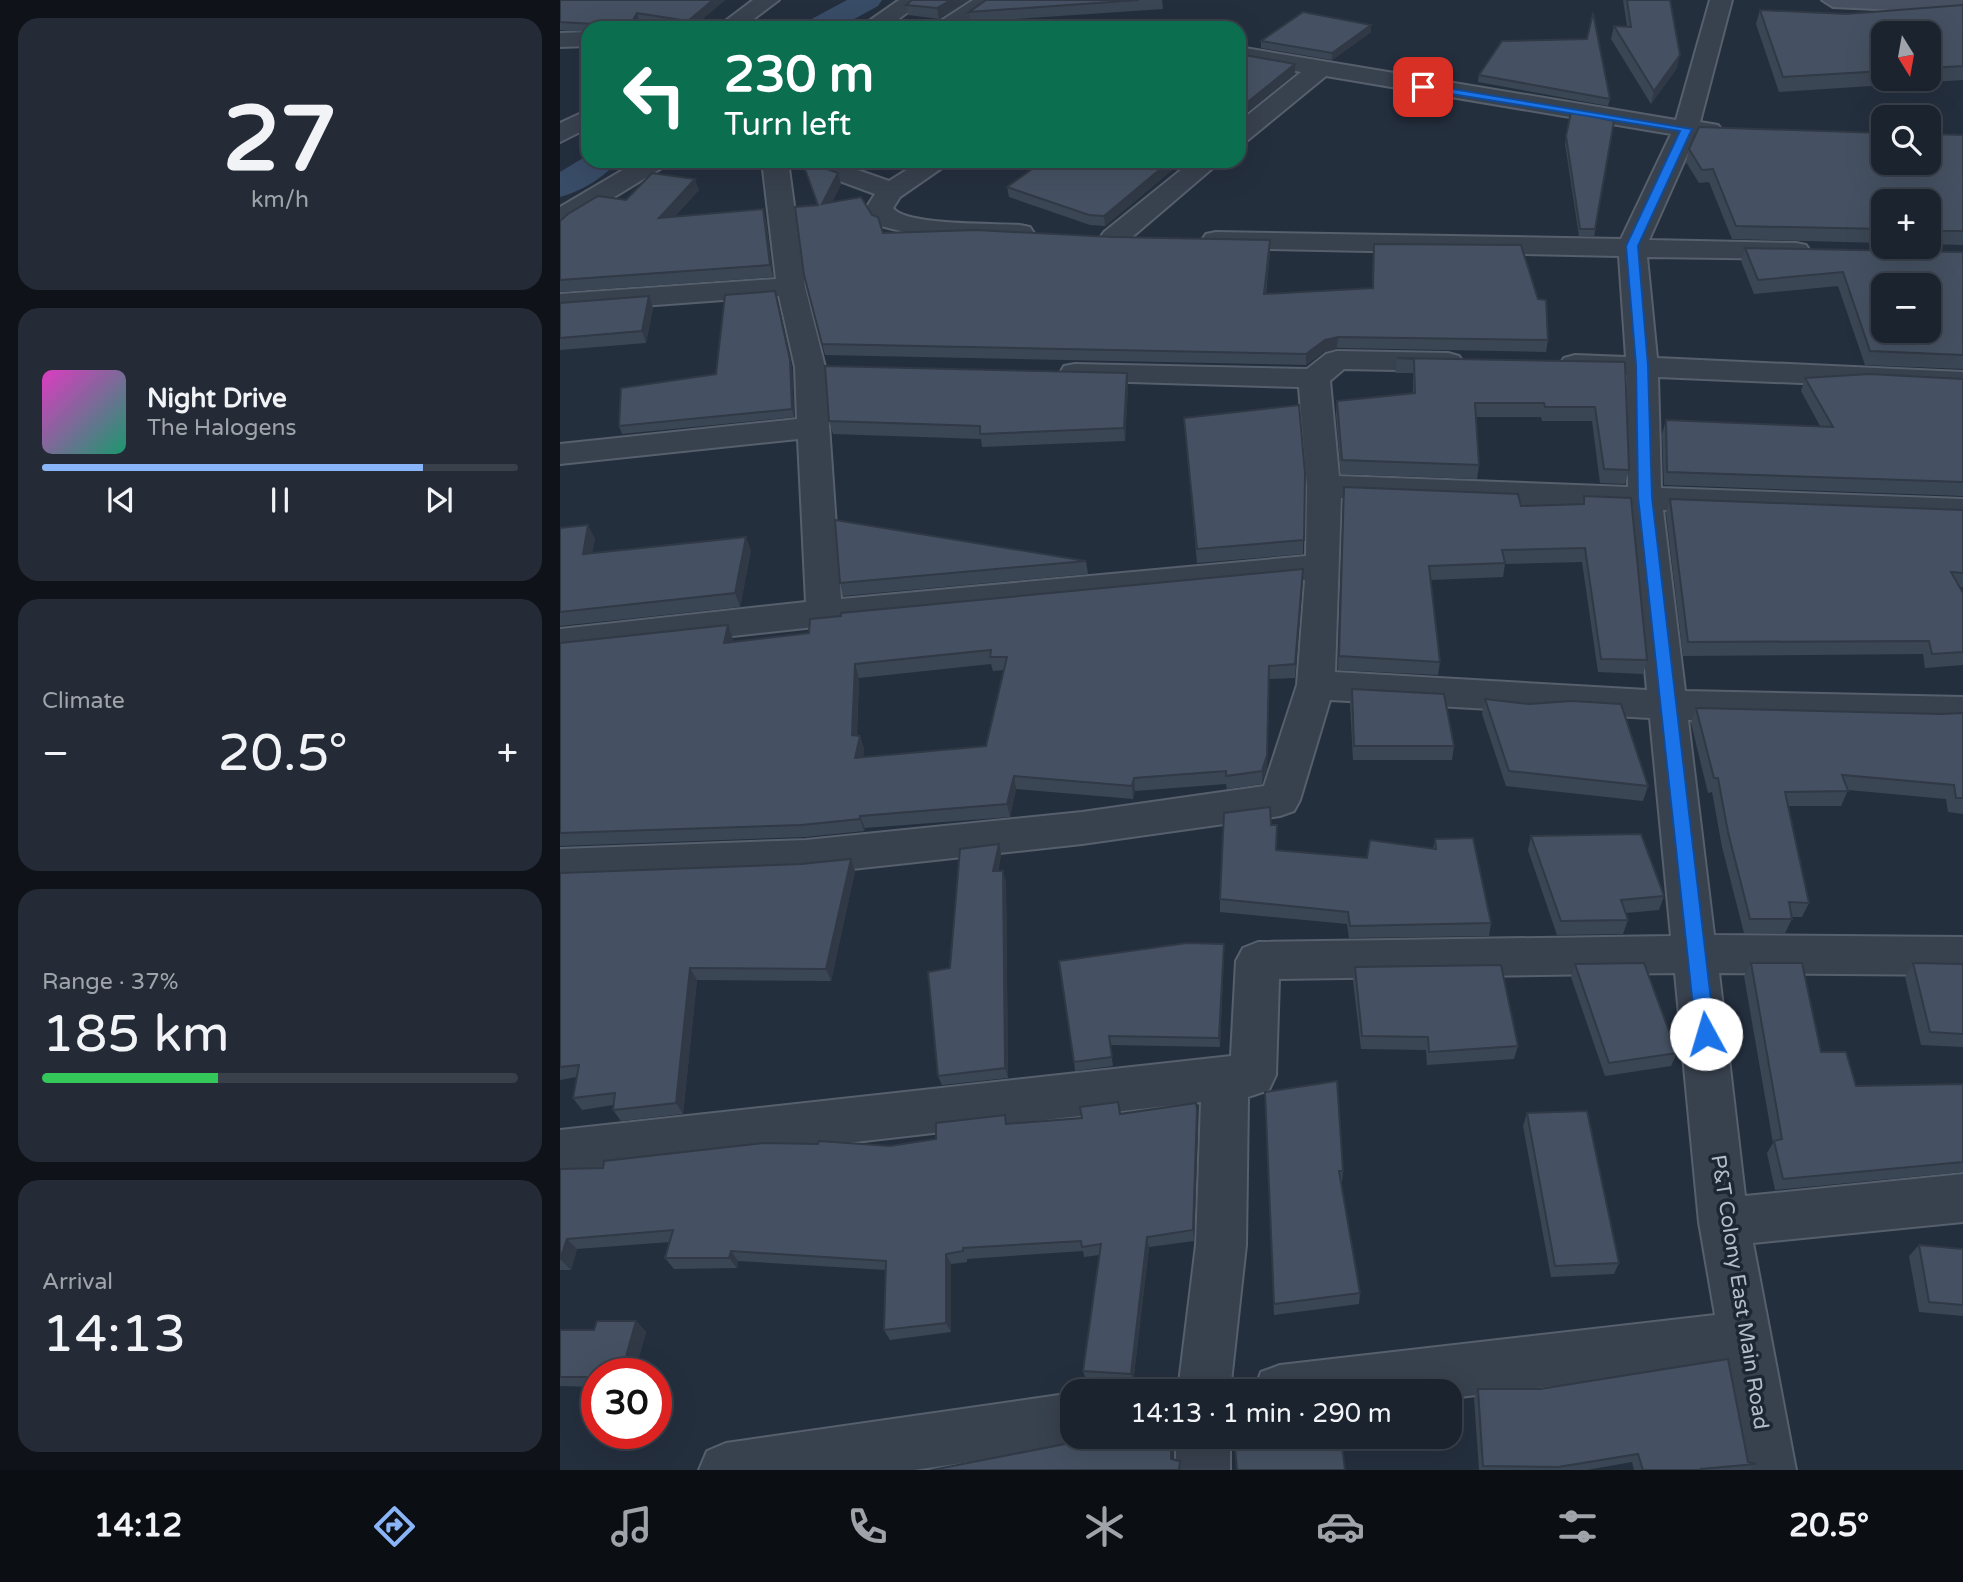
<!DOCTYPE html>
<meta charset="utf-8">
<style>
:root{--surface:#1b232e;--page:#242b36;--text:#f1f3f6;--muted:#a0a4aa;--line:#39404a;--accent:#8ab4f8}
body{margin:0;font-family:"Varela Round",sans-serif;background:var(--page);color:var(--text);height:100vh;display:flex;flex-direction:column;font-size:26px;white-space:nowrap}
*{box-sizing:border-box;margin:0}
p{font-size:23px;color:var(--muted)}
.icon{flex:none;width:38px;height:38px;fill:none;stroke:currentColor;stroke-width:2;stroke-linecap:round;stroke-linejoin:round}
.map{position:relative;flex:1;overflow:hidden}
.sheet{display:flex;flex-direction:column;gap:18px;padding:18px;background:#0f1319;width:560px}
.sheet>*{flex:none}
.hud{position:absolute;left:21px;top:21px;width:665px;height:147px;border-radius:21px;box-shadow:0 7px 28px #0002,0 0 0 2px var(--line);background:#0b6e4f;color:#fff;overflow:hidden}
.needle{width:46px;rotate:169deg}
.fabs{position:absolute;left:1311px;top:21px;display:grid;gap:14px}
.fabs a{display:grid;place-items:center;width:70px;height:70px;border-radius:14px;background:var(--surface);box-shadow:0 7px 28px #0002,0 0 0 2px var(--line);font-size:35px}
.speed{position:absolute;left:21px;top:1358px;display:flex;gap:14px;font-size:35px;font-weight:700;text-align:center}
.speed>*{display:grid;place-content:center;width:91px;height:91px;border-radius:50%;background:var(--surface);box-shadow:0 7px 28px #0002,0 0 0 2px var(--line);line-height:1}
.speed .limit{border:10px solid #d22;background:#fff;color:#111}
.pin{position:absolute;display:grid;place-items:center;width:60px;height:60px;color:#fff;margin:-30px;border-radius:14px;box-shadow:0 4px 10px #0006}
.me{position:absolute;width:77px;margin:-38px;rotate:354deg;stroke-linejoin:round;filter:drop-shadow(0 0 5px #0008)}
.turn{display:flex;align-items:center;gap:24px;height:147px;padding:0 28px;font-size:32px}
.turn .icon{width:91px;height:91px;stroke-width:2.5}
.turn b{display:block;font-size:49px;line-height:60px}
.big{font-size:52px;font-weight:600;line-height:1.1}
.sheet .tile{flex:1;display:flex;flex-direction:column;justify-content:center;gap:10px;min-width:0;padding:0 24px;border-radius:21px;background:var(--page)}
.sheet .dial{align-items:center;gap:0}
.dial b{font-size:91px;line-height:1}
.song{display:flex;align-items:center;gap:21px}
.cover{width:84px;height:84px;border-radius:10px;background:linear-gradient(135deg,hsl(310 70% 55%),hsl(160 70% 35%))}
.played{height:7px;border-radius:4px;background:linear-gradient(90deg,var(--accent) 80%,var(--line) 80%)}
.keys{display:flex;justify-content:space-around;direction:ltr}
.heat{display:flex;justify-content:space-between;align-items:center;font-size:38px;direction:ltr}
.charge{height:10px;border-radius:5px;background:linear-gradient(90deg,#34c759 37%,var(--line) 0)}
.trip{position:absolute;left:500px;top:1379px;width:402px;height:70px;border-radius:21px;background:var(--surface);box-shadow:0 7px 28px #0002,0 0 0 2px var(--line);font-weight:600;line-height:70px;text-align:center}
.menu{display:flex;height:112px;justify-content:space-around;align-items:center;background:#0b0e12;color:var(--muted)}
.menu .icon{width:49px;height:49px}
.menu .selected{color:var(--accent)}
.menu b{font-size:32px;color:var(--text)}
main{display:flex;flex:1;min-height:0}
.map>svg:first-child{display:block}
</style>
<main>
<section class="sheet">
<div class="tile dial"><b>27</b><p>km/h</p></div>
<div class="tile">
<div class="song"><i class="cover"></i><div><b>Night Drive</b><p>The Halogens</p></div></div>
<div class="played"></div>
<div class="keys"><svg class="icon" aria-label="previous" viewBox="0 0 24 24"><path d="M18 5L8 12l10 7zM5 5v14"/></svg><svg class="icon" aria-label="pause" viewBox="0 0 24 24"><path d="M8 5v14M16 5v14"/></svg><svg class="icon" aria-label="next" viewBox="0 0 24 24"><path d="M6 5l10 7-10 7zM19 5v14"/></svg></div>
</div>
<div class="tile"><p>Climate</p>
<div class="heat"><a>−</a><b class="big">20.5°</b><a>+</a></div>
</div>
<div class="tile"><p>Range · 37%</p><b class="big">185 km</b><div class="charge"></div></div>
<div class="tile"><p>Arrival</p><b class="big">14:13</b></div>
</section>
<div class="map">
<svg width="1403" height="1470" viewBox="0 0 1403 1470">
<rect width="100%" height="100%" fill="#242f3e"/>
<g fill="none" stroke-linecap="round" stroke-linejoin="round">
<g fill="#394c67" fill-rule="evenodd">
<polygon points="287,0 322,0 318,6 278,28 241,28 246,22"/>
<path d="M28,155V161H57C46,177 19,192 0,197V172Z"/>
</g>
<defs>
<g id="street">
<polygon points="193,0 219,0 182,28 156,28"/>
<polygon points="339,0 365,0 326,28 299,28"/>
<polygon points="413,0 440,0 397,28 370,28"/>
<path d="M1150,0H1172L1140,122L1158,125L1162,130L1158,135L1135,137L1089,240L1236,243L1246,245L1250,251L1246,257L1236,259L1087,257L1097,358L1403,372V390L1098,377L1101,488L1403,499V521L1103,510L1125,691L1403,697V725L1128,720L1154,935L1403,937V975L1159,973L1185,1196L1403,1174V1222L1193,1243L1236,1470H1182L1164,1366L891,1398V1391H694L701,1372L720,1365L1155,1315L1139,1222L1115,973L719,979L716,1075L709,1090L688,1097L686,1245L670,1391H618L636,1245L641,1102L0,1176V1130L671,1056L676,961L683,948L698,942L1111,936L1090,718L770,700L740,800L734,811L720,816L522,844L246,874L0,883V849L246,840L522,812L704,786L737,685L745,580L264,626L0,655V629L246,602L238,439L0,464V444L237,419L235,367L219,296L0,312V294L216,279L202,161H228L245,287L265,367L281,599L746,556L747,487L739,387L504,380L500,373L504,366L515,364L747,369L766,354L777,351L888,353L899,356L903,362L899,368L888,371L784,369L770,381L779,476L1068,487L1067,375L1004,370L1000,364L1004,358L1015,355L1066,357L1059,256L656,248L646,246L642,240L646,234L656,232L1061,239L1111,134L766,76L688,140L679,143V122L741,72L679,61V47L1116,120ZM781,498L1070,509L1087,690L775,672Z"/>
<polygon points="28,32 28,46 0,47 0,33"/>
<polygon points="28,110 28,128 0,142 0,123"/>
<polygon points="78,161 109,161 105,166 10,224 0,226 0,207"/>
<path d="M235,161H272L329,181L361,161H392L340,197L333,208C346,226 435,223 460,225L470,227L474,233L470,239L460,241L356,235L317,225L306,208L315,194L239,166Z"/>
<polygon points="632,161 661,161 564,244 544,244 540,238 544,232"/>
<polygon points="513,1393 513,1437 533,1437 513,1447 354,1470 139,1470 147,1451 166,1443"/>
<rect x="616" y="1437" width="54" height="33"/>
</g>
<polygon id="secondary" points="1262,0 1403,0 1403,13 1273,7"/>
</defs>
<use href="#street" stroke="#565f6c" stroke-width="4"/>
<use href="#secondary" stroke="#565f6c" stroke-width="4"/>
<use href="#street" fill="#38414e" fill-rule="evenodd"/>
<use href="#secondary" fill="#465061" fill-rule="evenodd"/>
</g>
<g fill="#3b4654" fill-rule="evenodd">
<polygon points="0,0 165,0 132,28 122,28 79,22 76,28 28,28 28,32 0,30"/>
<polygon points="409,0 379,19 348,15 346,5"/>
<polygon points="426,0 602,0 603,9 411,22 409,12"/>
<polygon points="1063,0 1110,0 1117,68 1091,104 1051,39 1054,26 1067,26"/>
<path d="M1403,1V80L1219,92L1196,24L1200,10L1286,14L1401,5ZM1323,33H1368V79H1323Z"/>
<polygon points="811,25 811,32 772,60 701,48 701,41"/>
<polygon points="1027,39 1050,99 1048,106 918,82 919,75"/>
<polygon points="1011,112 1054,121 1034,237 1019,236 1005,144"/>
<polygon points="1373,134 1403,135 1403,245 1368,244 1368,201 1323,201 1323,243 1172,239 1149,182 1139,183 1126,162 1129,149"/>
<polygon points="242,161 281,184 272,202 323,233 710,252 706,294 812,288 813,255 988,340 986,352 777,348 764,352 746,365 265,355 244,275 257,205"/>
<polygon points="280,161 292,161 291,165"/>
<polygon points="623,161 545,226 530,225 449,197 447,187"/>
<polygon points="139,190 115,216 203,209 206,221 213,277 0,292 0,221 66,200"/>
<polygon points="1185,248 1403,252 1403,369 1305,365 1278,286 1194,294 1181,261"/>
<polygon points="89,296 93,308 86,343 0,350 0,303"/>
<polygon points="837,358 1065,362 1069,470 1065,484 1040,483 1032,421 982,421 981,417 916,417 919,465 917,479 781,474 776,415 777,401 853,393 853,373 835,373"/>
<polygon points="232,367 234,417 62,434 59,426 156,374"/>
<polygon points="567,373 568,386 565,441 422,447 421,439 273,434 269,421"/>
<polygon points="1245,378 1403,379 1403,496 1104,485 1102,434 1106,420 1260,426 1241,391"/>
<polygon points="624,418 745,473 743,554 637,563"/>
<polygon points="784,487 961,506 1022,504 1024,496 1087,660 1083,674 1038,672 1022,562 945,564 943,577 871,580 880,662 878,675 778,670"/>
<polygon points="1110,499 1403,510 1403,587 1400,587 1403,593 1403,665 1365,668 1363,654 1123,656 1106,513"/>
<polygon points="0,528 35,539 32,553 191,550 180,607 0,626"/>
<polygon points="526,561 528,574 283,596 280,583"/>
<path d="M742,583L735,678L709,679L707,768L702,784L667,789L666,784L575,791L573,799L456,789L450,817L305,828L304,831L246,837L0,846V643L173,639V642ZM431,664L433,671L444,670L426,746L303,757L304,749L300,736H297L299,678Z"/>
<polygon points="792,689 894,746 892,760 793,760 790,704"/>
<polygon points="925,699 1088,786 1083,801 946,786 922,714"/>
<polygon points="1136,708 1382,714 1403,713 1403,814 1388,812 1386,799 1288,790 1281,806 1228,806 1249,903 1242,917 1232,917 1232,919 1225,933 1184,933 1162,847 1152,792 1148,793 1131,723"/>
<polygon points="711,825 716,850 807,858 873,849 875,839 931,923 929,936 789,938 787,924 660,912 660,899"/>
<polygon points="971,836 1104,896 1099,910 1066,913 1068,920 1063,934 997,935 968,850"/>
<polygon points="439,844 441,855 438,871 446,881 448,1078 382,1085 378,1076 390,968"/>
<polygon points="291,859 295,871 271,981 137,980 123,1114 61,1121 53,1110 53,1105 22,1110 13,1098 17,1077 0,1080 0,873 241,864"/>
<polygon points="664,953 660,1047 550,1045 553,1066 515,1071 514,1062"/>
<polygon points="1191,963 1261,1052 1296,1086 1403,1084 1403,1172 1215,1190 1207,1153 1213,1143 1184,976"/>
<polygon points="1353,963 1403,964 1403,1047 1361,1045 1345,977"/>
<polygon points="1015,964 1117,1053 1111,1066 1045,1076 1011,977"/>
<polygon points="795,967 958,1046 954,1059 867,1065 866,1050 801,1049 793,981"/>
<polygon points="705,1092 783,1171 782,1183 781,1183 800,1293 799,1304 714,1315"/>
<polygon points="967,1113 1059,1263 1054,1274 991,1277 963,1126"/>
<polygon points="560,1114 638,1121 634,1241 589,1247 573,1383 526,1380 523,1371 539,1255 524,1257 523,1251 407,1259 407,1262 391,1264 391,1332 330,1340 324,1330 326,1270 178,1261 177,1268 114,1269 105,1258 110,1242 17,1249 11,1270 0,1270 0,1169 43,1168 330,1146 376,1139 445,1115 448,1124"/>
<polygon points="1359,1245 1403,1249 1403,1316 1359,1312 1349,1256"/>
<polygon points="76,1321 86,1332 74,1374 37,1374 37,1387 0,1386 0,1330 34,1330"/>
<polygon points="918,1389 1188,1462 1196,1464 1190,1470 1074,1470 1072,1462 1027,1470 919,1470 914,1398"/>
</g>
<g fill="#303945">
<polygon points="153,0 165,0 132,28 130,28 128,21"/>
<polygon points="391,0 409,0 379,19 377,8"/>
<polygon points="77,13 79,22 76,28 73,20"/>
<polygon points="811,25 811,32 772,60 772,53"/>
<polygon points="1120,55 1117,68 1091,104 1094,91"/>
<polygon points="735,64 735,74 679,119 679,109"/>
<polygon points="610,161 623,161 545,226 544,216"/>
<polygon points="278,173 281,184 265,216 262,204"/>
<polygon points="135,179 139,190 103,229 99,218"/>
<polygon points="203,209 206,221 213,277 210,265"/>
<polygon points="710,240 710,252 704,305 704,294"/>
<polygon points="89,296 93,308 86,343 82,331"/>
<polygon points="217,299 232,367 234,417 232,409"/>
<polygon points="778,337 777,348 764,352 746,365 746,354 765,340"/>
<polygon points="567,373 568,386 565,441 564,428"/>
<polygon points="28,525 35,539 29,568 23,554"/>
<polygon points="186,537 191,550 180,607 175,593"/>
<polygon points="168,625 173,639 170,656 164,643"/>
<polygon points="295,664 299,678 296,749 292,735"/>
<polygon points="709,666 707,768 702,784 702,771"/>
<polygon points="300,736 304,749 300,771 295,758"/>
<polygon points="454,776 456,789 450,817 447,804"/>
<polygon points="574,778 575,791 573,799 572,786"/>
<polygon points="300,816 305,828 304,831 300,819"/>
<polygon points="439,844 441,855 435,882 433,871"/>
<polygon points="291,859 295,871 271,981 266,969"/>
<polygon points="443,871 446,881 448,1078 445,1068"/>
<polygon points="664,944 664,953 660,1047 659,1038"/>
<polygon points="130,968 137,980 123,1114 116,1103"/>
<polygon points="637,1110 638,1121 634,1241 633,1230"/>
<polygon points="587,1237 589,1247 573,1383 571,1374"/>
<polygon points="7,1239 17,1249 11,1270 1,1260"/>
<polygon points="171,1251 178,1261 177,1268 169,1258"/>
<polygon points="386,1254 391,1264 391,1332 386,1323"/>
<polygon points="76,1321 86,1332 74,1374 61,1374"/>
<polygon points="611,1437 614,1437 613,1470 611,1459"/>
</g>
<g fill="#455162" stroke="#303945" stroke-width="2" fill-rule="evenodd">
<polygon points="0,0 153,0 128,21 77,13 73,20 36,21 34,24 0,22"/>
<polygon points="352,0 391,0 377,8 346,5"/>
<polygon points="426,0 579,0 409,12"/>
<polygon points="1067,0 1110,0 1120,55 1094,91 1054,26 1071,27"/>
<polygon points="1403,5 1403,66 1368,68 1368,33 1323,33 1323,71 1223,77 1200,10 1286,14"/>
<polygon points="743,12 811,25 772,53 701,41"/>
<polygon points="1033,13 1050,99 919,75 942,41 1027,39"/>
<polygon points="679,54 735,64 679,109"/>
<polygon points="1011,112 1054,121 1035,229 1020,229 1006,136"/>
<polygon points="1139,127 1323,133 1323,163 1368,163 1368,131 1370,131 1373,134 1403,135 1403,231 1368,231 1368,201 1323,201 1323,229 1176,226 1153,169 1142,170 1129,149"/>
<polygon points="242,161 245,161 278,173 262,204 301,197 312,215 318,217 323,233 416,230 553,237 710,240 704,294 813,288 814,244 961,245 978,299 986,300 988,340 778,337 765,340 746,354 262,344 244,275 235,207 258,205"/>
<polygon points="483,161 610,161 544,216 529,215 447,187"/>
<polygon points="92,173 135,179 99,218 203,209 210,265 0,280 0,221 8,214 38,196 66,200"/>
<path d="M1185,248L1403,252V355L1310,351L1283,272L1198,280ZM1323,285H1368V331H1323Z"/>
<polygon points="215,291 230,360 232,409 59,426 61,388 156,374 165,295"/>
<polygon points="89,296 82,331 0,338 0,303"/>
<polygon points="837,358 1065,362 1069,470 1044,469 1035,407 985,407 984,403 915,403 919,465 782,460 777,401 855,393 854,359"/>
<polygon points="265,366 567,373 564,428 420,434 420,426 269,421"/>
<polygon points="1309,374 1403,379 1403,482 1107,472 1106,420 1273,427 1245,378"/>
<polygon points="739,405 745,473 744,540 637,549 624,418"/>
<polygon points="784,487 958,494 961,506 1024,504 1024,496 1071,498 1087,660 1041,659 1025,548 942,550 945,563 869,566 880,662 779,656"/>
<polygon points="1110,499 1403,510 1403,573 1391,572 1403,593 1403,652 1372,654 1369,641 1128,642"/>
<polygon points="275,520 526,561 280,583"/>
<polygon points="28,525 23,554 186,537 175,593 0,612 0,528"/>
<path d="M743,569L735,664L709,666L707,755L702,771L666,776V771L574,778L572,786L454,776L447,804L300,816V819L241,825L0,833V643L168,625L164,643L249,633L250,619L281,616V613ZM431,650L430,657H447L426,746L295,758L300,736L292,735L295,664Z"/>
<polygon points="792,689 884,694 894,746 794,746"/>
<polygon points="925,699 969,704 1012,701 1061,704 1088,786 949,771"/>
<polygon points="1136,708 1382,714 1403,713 1403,798 1396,798 1394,785 1282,775 1288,791 1225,792 1249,903 1229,902 1232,919 1190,919 1168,832 1158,778 1154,778"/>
<polygon points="710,807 711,825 717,825 716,850 807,858 810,840 876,849 875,839 913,838 931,923 790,926 788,912 660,899 664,813"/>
<polygon points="1081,834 1104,896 1061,900 1068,920 1001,921 971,836"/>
<polygon points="439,844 433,871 443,871 445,1068 378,1076 368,972 390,968 400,849"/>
<polygon points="291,859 266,969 130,968 116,1103 53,1110 55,1093 13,1098 19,1065 0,1067 0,873 241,864"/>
<polygon points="627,943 664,944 659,1038 549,1036 552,1057 514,1062 499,961"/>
<polygon points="1084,963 1117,1053 1049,1063 1015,964"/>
<polygon points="1191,963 1242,963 1261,1052 1286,1052 1296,1086 1403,1084 1403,1162 1223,1179 1214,1141 1222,1139"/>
<polygon points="1353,963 1403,964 1403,1034 1370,1032"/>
<polygon points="941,965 958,1046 869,1052 868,1037 802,1036 795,967"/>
<polygon points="777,1081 783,1171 779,1171 800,1293 714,1304 705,1092"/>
<polygon points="558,1102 560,1114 636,1103 637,1110 633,1230 587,1237 571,1374 523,1371 541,1244 522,1247 521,1241 403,1248 403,1251 386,1254 386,1323 324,1330 326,1261 171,1251 169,1258 105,1258 113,1230 7,1239 0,1260 0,1169 43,1168 44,1161 205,1143 258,1144 259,1141 330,1146 376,1139 376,1123 445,1115 446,1124 522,1118 520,1107"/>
<polygon points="1027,1111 1059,1263 995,1266 967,1113"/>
<polygon points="1359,1245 1403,1249 1403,1305 1369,1302"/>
<polygon points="37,1321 76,1321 61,1374 37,1374 37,1377 0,1377 0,1330 34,1330"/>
<polygon points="1168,1359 1188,1462 1196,1464 1141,1469 1141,1470 1083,1470 1078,1454 998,1467 923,1466 918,1389 980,1389"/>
<polygon points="775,1380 776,1391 671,1391 671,1387"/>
<polygon points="536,1437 611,1437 611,1459 620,1461 619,1470 372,1470 536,1438"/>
<polygon points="674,1437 781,1437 785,1470 677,1470"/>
</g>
<polygon fill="#1a73e8" stroke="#114b97" stroke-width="2" points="863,84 1132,129 1078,246 1088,365 1092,497 1155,1034 1152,1040 1146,1043 1139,1040 1136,1034 1078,497 1076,365 1066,246 1120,131 860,89"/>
<g text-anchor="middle" stroke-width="7" stroke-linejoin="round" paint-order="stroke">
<g font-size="21" fill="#b4bcc9" stroke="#1d2633">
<text transform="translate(1180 1292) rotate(81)" y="7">P&amp;T Colony East Main Road</text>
</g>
</g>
</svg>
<div class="fabs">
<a><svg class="needle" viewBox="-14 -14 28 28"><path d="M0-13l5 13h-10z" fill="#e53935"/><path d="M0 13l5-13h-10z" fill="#a0a4aa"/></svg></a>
<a><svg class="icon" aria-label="search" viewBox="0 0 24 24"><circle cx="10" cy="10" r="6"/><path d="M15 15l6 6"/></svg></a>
<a>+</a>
<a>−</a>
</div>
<div class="speed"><div class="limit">30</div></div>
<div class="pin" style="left:863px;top:87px;background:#d93025"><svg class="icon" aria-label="arrive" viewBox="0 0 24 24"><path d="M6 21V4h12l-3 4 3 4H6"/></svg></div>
<svg class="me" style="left:1146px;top:1034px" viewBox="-20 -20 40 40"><circle r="19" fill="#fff"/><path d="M0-13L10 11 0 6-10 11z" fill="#1a73e8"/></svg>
<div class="trip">14:13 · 1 min · 290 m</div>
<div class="hud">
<div class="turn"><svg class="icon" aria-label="left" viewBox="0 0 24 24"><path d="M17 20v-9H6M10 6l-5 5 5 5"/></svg><div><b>230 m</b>Turn left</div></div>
</div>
</div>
</main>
<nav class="menu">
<b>14:12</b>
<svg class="icon selected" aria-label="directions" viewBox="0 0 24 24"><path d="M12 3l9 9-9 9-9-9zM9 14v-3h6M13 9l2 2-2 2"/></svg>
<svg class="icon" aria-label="music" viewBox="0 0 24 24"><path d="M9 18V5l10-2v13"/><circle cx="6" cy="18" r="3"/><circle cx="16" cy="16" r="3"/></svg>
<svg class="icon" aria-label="phone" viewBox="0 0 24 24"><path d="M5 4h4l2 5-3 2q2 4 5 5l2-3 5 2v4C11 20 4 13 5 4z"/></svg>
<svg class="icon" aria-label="climate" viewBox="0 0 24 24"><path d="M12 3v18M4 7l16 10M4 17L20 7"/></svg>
<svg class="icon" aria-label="car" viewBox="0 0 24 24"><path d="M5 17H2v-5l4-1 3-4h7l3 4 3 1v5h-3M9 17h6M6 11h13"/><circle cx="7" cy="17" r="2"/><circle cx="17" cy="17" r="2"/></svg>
<svg class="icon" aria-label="filters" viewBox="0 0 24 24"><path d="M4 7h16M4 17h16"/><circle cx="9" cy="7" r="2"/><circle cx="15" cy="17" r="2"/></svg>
<b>20.5°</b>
</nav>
